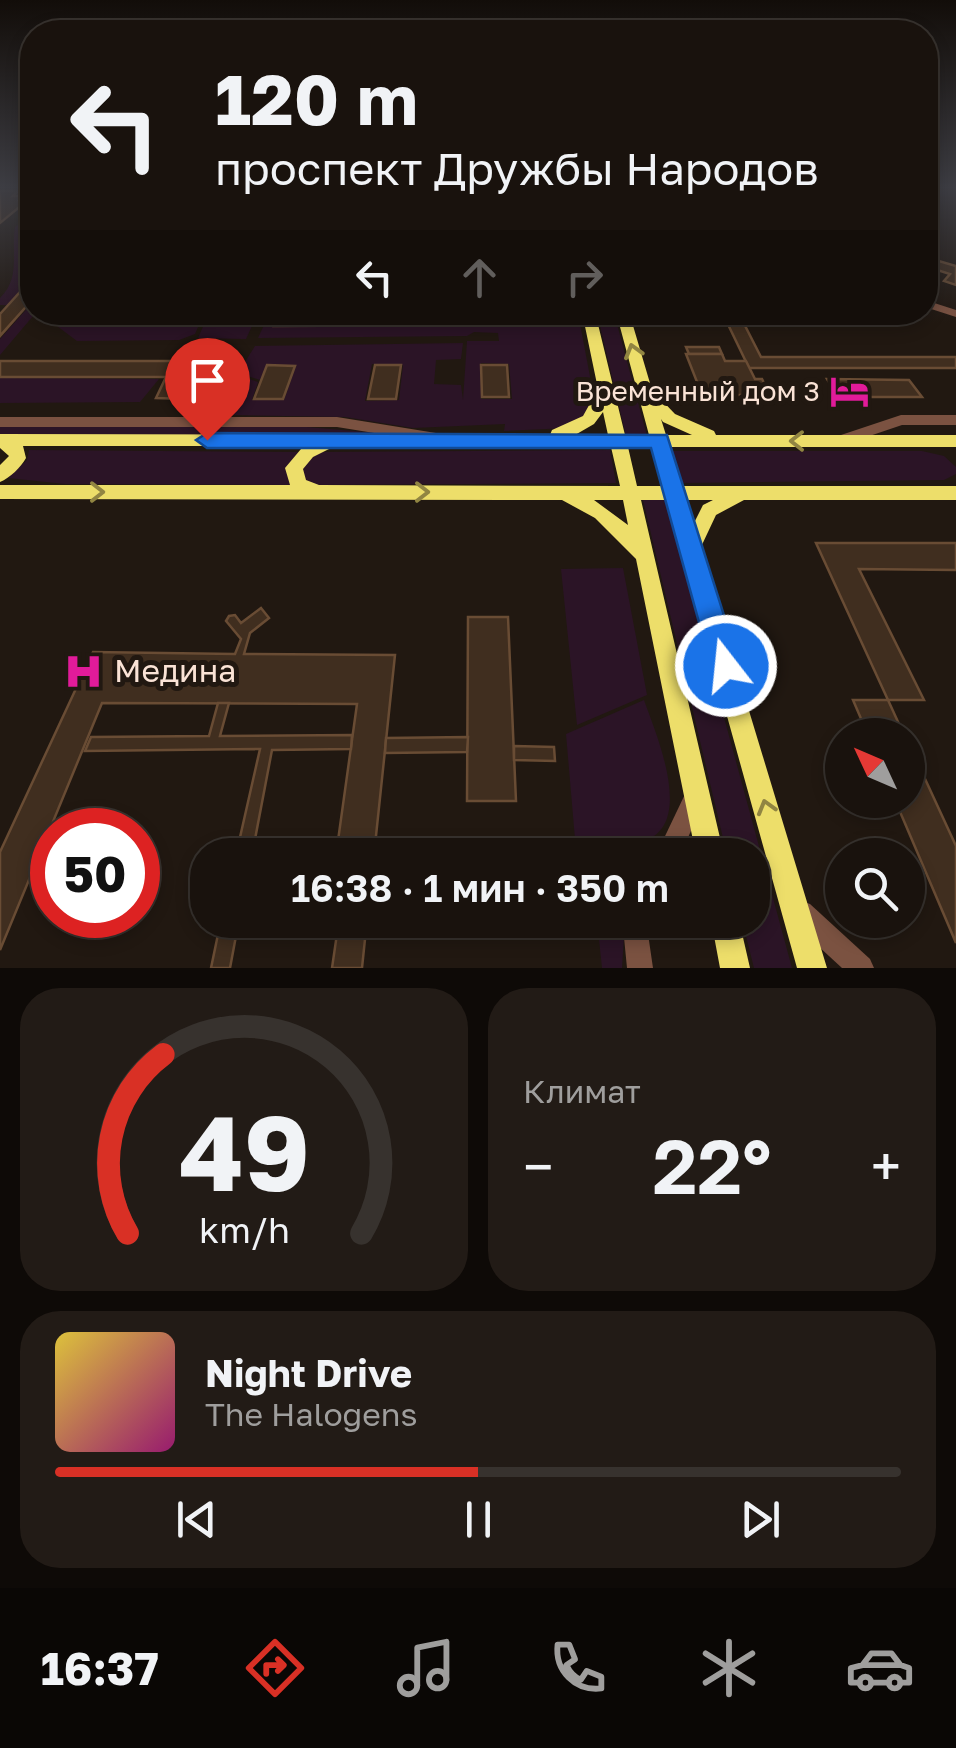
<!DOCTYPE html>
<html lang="ru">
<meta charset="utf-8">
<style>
:root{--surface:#19120d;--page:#221b16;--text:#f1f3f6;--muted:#9f9e9d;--line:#37322e;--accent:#d93025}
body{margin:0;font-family:"Golos Text",sans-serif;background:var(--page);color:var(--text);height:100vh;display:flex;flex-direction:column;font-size:38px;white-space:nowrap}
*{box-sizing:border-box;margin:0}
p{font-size:32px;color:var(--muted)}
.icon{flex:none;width:55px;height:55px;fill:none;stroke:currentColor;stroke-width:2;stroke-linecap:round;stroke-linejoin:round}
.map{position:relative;height:968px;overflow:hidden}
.details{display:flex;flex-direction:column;gap:20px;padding:20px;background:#0e0a07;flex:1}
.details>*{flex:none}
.banner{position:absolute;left:20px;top:20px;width:918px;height:305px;border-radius:40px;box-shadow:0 5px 15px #0003,0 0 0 2px var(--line);background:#19120d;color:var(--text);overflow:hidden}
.needle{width:65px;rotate:314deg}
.buttons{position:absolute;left:825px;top:718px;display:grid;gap:20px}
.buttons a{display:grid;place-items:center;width:100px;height:100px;border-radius:50%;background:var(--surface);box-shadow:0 5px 15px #0003,0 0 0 2px var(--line);font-size:50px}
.speed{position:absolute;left:30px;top:808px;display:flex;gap:20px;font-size:50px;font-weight:700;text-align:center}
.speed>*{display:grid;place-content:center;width:130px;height:130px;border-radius:50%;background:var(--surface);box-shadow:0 5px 15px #0003,0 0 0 2px var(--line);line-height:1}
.speed .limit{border:15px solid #d22;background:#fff;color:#111}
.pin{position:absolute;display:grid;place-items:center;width:85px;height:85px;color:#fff;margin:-102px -42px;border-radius:50% 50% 50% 0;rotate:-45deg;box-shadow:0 0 10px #0007}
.pin .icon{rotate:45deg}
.me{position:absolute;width:110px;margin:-55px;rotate:344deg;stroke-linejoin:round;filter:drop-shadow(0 0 8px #0008)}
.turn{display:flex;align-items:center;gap:35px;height:210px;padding:0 30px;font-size:45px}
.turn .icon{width:130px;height:130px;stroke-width:2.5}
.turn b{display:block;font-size:70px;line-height:85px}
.lanes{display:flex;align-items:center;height:95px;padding:0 30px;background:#0003;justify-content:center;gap:50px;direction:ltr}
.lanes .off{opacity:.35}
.big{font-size:75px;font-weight:600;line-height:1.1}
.details .widget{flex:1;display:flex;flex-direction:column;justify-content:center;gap:15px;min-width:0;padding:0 35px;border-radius:40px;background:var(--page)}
.details .dial{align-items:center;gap:0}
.dial svg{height:260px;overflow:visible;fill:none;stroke:var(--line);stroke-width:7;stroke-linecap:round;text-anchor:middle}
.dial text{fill:var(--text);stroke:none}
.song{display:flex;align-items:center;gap:30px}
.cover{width:120px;height:120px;border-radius:15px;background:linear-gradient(135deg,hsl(50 70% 55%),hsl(320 70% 35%))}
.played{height:10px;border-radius:5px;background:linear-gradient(90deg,var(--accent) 50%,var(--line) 50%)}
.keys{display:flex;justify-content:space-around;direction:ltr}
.heat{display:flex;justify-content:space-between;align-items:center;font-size:55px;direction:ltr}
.details .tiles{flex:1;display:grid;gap:20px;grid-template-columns:1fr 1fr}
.widget:last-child{grid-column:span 2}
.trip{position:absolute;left:190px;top:838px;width:580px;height:100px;border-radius:40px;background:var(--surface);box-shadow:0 5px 15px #0003,0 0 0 2px var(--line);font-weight:600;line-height:100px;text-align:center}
.dock{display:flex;height:160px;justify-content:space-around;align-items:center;background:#0a0705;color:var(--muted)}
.dock .icon{width:70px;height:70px}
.dock .active{color:var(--accent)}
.dock b{font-size:45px;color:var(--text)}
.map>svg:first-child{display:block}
</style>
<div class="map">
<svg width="956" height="968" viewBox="0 0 956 968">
<rect width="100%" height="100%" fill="#211811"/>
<g fill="#2b1426" fill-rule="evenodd">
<path d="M32,213L27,233V283L8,305H0V298C21,277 11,253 15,227Z"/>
<polygon points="32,303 32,312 47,315 204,313 195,334 179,340 77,341 49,320 33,316 0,355 0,339"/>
<path d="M270,312L279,313L273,326H470L472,316H490V313H578L595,403L592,413L569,428L504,431L505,424L413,428L345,417L233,415L224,406L237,375L258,382L252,400H284L296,366L267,364L260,380L238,373L255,346L463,343L461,359L436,360L434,384L461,385L463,400L467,341H499L498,333L474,332L467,336L258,338ZM481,363L509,364L512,399H481ZM372,364L403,365L399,400L365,401Z"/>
<polygon points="209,313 209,312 258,313 246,339 198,338"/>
<polygon points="597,313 614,313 647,436 626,436"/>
<polygon points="0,378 159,379 140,402 0,403"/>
<polygon points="0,425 284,425 377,433 365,438 0,435"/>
<polygon points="29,450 299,452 286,468 290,485 65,484 8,478 27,460"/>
<polygon points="610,450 616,483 315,485 305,482 300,466 319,452"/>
<polygon points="672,451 922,451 944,456 956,467 956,474 944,480 682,483"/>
<polygon points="643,500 665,500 792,968 754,968 742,920 752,920 752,855 727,855"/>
<polygon points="623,568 647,695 577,725 561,569"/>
<path d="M644,700C655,732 699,830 639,842C620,845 595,840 575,839L566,734Z"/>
<polygon points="597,920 625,920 622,968 602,968"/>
</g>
<g fill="#402e1f" stroke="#694c34" stroke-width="2.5">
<polygon points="0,191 18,191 13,196 25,196 20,200 28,200 0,223"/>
<polygon points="32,225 32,300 0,336 0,314 28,283 28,233"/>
<polygon points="925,257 956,266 956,285 944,281 950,274 925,266"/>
<polygon points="722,312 738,312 761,357 956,357 956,368 749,368"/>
<polygon points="279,315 470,315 469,325 274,326"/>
<polygon points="686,347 719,347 722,354 689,354"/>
<polygon points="194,352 226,352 204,392 188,399 156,398 166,377 178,377"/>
<polygon points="686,354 722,354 725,361 746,361 755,379 762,379 770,395 708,395 705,387 699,387"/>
<polygon points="0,361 186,361 178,377 0,377"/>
<polygon points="267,365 295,366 283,399 254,399"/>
<polygon points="375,365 401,365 396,399 368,399"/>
<polygon points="481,365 507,365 509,397 482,397"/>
<polygon points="827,379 909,380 922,397 838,397"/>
<polygon points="816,543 956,543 956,570 859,569 924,700 888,700"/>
<polygon points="261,608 269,618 250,633 244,654 395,655 374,855 336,855 357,704 102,703 0,950 0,852 93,652 235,654 241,639 226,621 229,616 235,615 241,623"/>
<polygon points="468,617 508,617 516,801 467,801"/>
<polygon points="853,700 888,700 904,735 868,735"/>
<polygon points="218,703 229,703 220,736 352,735 351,749 272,750 252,855 236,855 260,749 85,751 91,737 209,736"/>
<polygon points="468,737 467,752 385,753 386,738"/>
<polygon points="908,742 956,846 956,943 895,800 908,800"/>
<polygon points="514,746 554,747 555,761 514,760"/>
<polygon points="221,920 239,920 230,968 211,968"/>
<polygon points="339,920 367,920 362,968 332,968"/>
</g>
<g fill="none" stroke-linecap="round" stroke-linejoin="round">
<g fill="#7b5241" fill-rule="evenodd">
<polygon points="925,300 956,310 956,317 925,307"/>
<polygon points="901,415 956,415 956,425 902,425 840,446 833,441 835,437"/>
<polygon points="0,417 337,417 436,433 443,438 436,443 337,427 0,427"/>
<polygon points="695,787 703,790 706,798 680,855 656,855 687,790"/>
<polygon points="801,901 810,904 870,959 874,968 842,968 792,922 789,913 792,904"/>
<polygon points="625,920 650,920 647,927 653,968 627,968 623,927"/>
</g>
<g fill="#edde6a" fill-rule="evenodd">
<path d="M582,312H595L625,435H649L616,312H629L652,390L675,414L714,431L716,435H956V447H669L681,486H956V500H744L716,515L700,549L827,968H797L667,500H641L724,855H696L636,559L595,518L562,500L0,499V485H290L285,468L301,449L307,446H23L26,458C21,467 10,478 0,482V465L9,456L0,448V434L550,435L552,430L583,416L598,389ZM603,412L608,435H575L594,424ZM661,419L663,422L692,435H666ZM335,446L611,447L620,486L319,485L306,480L303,469L313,457ZM628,447H653L664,486H637ZM594,500H623L628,525ZM685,500H713L703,505L693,525Z"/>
<polygon points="711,920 739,920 750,968 720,968"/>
</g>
</g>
<defs><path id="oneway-chevron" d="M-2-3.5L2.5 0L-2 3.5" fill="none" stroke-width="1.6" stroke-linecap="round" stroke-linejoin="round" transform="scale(2.5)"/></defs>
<g stroke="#918542">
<use href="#oneway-chevron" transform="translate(633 351) rotate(-106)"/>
<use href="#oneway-chevron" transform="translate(797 441) rotate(-180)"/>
<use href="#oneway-chevron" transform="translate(97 492)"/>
<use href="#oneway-chevron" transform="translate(422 492)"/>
<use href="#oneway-chevron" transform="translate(766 807) rotate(-106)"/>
</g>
<linearGradient id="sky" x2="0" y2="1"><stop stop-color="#120d09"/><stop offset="0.58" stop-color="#3d3d43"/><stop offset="1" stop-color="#3d3d43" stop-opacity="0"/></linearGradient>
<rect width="956" height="323" fill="url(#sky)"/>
<polygon fill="#1a73e8" stroke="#114b97" stroke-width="2.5" points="207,433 667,435 740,666 736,677 726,681 715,677 711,666 651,448 207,448 196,440"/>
<defs>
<symbol id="hotel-bare" viewBox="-9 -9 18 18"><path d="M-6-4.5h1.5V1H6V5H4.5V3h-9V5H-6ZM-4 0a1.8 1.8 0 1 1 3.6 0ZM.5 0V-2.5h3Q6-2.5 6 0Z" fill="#e11b9a" stroke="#211811" stroke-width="2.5" paint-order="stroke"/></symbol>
<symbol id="hospital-bare" viewBox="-9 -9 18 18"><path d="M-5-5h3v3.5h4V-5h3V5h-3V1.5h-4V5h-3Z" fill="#e11b9a" stroke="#211811" stroke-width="2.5" paint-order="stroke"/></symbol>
</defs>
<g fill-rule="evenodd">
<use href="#hotel-bare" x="822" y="364" width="55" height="55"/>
<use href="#hospital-bare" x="56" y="644" width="55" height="55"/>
</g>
<g text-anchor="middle" stroke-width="10" stroke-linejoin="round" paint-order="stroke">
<g font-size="28" fill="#fae3d6" stroke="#211811" text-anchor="end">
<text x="820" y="401">Временный дом 3</text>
</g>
<g font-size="32" fill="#fae3d6" stroke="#211811" text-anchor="start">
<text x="114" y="682">Медина</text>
</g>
</g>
</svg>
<div class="buttons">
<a><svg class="needle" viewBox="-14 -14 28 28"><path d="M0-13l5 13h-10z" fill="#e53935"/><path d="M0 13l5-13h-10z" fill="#9f9e9d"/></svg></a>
<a><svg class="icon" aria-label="search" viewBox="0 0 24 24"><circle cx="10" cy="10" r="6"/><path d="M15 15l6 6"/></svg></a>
</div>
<div class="speed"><div class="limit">50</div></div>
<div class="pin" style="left:207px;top:440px;background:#d93025"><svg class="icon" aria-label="arrive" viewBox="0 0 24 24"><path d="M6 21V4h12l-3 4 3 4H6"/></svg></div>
<svg class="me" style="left:726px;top:666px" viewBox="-20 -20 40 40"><circle r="17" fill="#1a73e8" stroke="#fff" stroke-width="3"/><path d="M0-11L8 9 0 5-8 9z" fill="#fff"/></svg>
<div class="trip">16:38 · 1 мин · 350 m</div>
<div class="banner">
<div class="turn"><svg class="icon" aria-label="left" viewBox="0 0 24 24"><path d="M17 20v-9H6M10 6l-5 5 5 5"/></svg><div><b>120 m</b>проспект Дружбы Народов</div></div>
<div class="lanes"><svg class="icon" aria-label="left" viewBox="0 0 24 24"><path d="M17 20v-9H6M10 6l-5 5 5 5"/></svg><svg class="icon off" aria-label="ahead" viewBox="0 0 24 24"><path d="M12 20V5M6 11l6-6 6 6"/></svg><svg class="icon off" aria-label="right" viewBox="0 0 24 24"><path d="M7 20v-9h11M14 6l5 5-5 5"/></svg></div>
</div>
</div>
<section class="details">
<div class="tiles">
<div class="widget dial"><svg viewBox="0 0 100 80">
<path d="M14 69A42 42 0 1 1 86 69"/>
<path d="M14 69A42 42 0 0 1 25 14" stroke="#d93025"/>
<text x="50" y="56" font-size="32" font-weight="700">49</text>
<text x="50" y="72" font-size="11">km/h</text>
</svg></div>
<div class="widget"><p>Климат</p>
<div class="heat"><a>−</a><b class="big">22°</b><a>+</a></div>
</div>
<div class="widget">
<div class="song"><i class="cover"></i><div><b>Night Drive</b><p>The Halogens</p></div></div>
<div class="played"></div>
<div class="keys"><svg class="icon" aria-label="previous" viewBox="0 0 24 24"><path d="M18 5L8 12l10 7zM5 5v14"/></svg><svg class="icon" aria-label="pause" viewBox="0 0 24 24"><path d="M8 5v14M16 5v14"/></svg><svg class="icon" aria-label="next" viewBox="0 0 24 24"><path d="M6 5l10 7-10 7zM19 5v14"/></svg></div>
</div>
</div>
</section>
<nav class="dock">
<b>16:37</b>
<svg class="icon active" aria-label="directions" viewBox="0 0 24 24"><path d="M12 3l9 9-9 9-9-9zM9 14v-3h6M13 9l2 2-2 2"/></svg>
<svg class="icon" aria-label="music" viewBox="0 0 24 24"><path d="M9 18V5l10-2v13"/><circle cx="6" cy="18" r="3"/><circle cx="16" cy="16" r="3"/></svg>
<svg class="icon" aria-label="phone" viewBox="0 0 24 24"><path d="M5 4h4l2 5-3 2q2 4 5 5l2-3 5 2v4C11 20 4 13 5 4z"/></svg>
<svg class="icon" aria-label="climate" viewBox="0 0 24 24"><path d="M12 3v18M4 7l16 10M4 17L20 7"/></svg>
<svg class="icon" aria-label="car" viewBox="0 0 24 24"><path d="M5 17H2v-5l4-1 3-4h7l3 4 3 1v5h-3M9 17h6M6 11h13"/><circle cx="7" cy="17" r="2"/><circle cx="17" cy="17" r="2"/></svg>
</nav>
